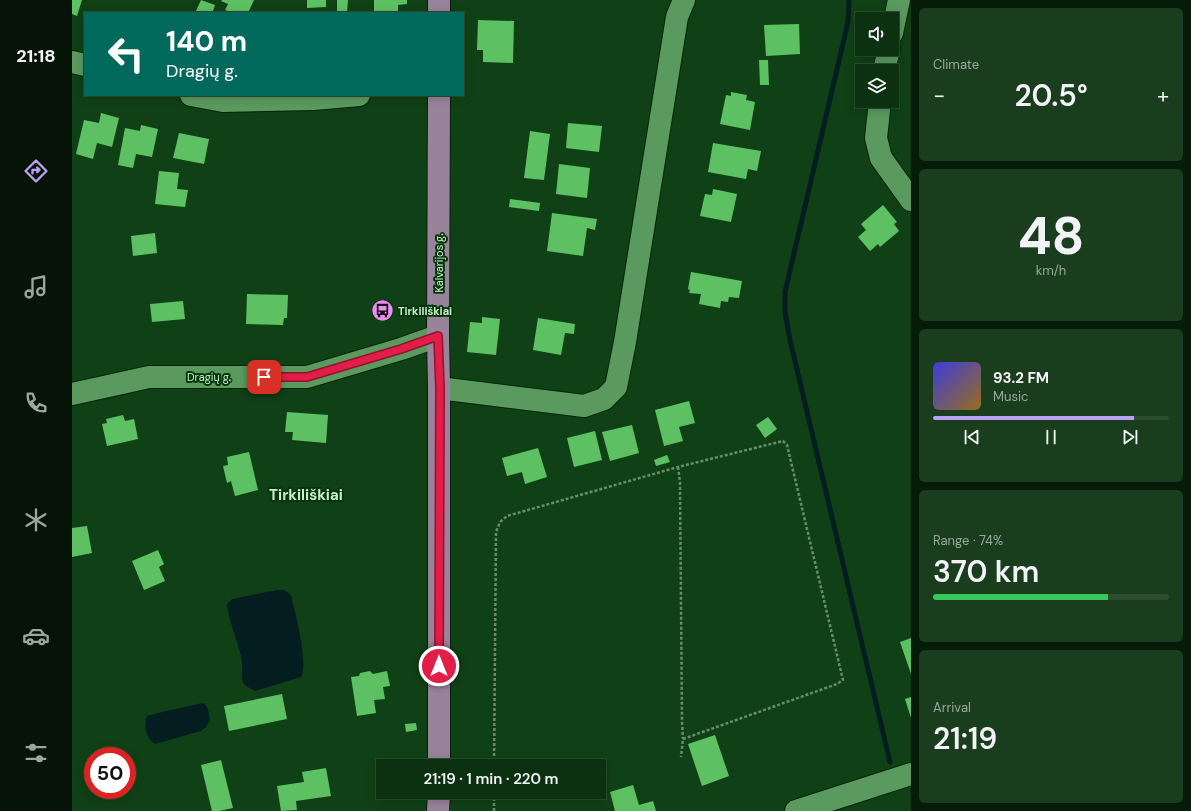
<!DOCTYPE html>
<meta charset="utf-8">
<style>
:root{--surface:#0c3110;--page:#1a3d1e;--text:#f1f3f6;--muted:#9aa99f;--line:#2c4c30;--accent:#bca0f2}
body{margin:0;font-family:"DM Sans",sans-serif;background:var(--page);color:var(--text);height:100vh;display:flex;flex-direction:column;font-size:15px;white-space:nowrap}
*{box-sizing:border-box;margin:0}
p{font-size:13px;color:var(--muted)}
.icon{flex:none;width:22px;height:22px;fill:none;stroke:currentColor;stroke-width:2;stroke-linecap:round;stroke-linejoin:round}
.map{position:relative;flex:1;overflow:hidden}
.details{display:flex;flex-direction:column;gap:8px;padding:8px;background:#071b09;width:280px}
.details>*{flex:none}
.top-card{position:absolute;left:12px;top:12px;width:380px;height:84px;border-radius:0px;box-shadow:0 2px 10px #0003,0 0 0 1px var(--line);background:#00695c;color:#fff;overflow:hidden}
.tools{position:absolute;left:783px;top:12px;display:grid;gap:8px}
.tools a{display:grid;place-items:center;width:44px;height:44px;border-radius:0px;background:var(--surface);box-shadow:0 2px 10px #0003,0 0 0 1px var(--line);font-size:20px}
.speed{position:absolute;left:12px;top:747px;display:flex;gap:8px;font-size:20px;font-weight:700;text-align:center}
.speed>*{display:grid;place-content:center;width:52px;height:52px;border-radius:50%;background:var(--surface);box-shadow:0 2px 10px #0003,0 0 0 1px var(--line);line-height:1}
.speed .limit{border:6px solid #d22;background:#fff;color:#111}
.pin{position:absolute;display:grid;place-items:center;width:34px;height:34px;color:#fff;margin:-17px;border-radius:8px;box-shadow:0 2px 6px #0006}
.me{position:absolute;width:44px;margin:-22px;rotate:0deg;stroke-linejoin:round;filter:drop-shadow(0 0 3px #0008)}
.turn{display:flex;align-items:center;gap:14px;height:84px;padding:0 16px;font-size:18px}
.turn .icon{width:52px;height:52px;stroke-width:2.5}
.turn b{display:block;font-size:28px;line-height:34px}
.big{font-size:30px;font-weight:600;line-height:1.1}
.details .card{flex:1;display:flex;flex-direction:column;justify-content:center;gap:6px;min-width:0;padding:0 14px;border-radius:6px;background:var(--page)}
.details .dial{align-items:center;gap:0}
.dial b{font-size:52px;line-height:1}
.song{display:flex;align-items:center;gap:12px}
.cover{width:48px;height:48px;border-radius:6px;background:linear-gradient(135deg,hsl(240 70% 55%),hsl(40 70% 35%))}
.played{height:4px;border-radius:2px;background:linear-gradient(90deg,var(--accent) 85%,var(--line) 85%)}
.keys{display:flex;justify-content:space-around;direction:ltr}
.heat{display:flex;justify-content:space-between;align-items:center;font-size:22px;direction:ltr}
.charge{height:6px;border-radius:3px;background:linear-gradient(90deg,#34c759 74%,var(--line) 0)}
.trip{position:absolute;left:304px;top:759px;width:230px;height:40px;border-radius:0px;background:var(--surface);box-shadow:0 2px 10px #0003,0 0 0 1px var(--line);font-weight:600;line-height:40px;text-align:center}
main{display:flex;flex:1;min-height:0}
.menu{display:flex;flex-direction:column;width:72px;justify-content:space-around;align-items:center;background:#051406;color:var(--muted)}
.menu .icon{width:28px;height:28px}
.menu .on{color:var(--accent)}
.menu b{font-size:18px;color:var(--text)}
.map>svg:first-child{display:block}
</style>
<main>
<nav class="menu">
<b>21:18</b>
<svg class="icon on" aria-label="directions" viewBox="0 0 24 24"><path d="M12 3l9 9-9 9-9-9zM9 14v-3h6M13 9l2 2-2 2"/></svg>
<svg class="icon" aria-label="music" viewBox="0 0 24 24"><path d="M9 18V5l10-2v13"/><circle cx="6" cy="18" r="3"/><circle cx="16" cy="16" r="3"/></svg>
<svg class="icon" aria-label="phone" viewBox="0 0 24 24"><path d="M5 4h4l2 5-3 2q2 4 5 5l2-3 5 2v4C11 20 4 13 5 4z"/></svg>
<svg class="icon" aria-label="climate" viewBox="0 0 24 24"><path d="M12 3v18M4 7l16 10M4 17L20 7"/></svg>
<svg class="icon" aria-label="car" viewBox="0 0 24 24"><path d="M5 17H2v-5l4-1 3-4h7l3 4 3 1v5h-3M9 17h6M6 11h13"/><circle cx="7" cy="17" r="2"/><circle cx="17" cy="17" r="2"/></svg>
<svg class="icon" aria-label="filters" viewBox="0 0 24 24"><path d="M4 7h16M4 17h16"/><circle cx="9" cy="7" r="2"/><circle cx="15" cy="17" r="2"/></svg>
</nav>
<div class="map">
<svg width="839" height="811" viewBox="0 0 839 811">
<rect width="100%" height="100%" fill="#104116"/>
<g fill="#041d20">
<path d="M205,590H212L219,595C223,613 237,663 229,677L183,691C180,689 175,687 172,684C168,678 171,669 170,662C167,642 157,624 155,604L160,599Z"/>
<path d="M130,703L133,704L136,709L138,720L134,727L129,731L83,744C74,739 71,725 75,716L86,713Z"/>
</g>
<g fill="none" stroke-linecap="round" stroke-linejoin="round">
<polyline stroke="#041d20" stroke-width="5" points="777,0 776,22 713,292 713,312 718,340 818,762"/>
</g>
<g fill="#5dc164">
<polygon points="0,0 10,0 5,16 0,14"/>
<polygon points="129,0 143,5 141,11 145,13 123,13"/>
<polygon points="150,0 182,0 176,13 161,13 153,10 156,4 149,1"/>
<polygon points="235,0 254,0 254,7 235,8"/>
<polygon points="265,0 276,0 275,13 265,13"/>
<polygon points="302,0 335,0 335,4 326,5 326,13 307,13 307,11 302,11"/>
<polygon points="406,20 442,21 441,63 411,62 411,50 405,50"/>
<polygon points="727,24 728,54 694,56 692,25"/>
<polygon points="687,60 696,60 697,85 688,85"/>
<polygon points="659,92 675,95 674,100 683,102 678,130 648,124 654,95 659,96"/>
<polygon points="29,113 47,118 40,147 25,143 21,159 4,154 12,120 27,123"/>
<polygon points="496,123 530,126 527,152 494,148"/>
<polygon points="69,125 86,129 80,157 64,154 61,168 46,165 53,128 68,131"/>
<polygon points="458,131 478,134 472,180 452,178"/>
<polygon points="107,133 137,139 132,164 101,158"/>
<polygon points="641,143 689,151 685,171 676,169 674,179 636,172"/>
<polygon points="487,164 518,168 515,198 484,194"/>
<polygon points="87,171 107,173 105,189 116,190 113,207 83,204"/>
<polygon points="641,189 665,194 659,222 628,216 633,194 640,195"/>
<polygon points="438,199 468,203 467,211 437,207"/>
<polygon points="811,205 825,222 822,224 827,231 808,247 806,244 798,251 786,237 794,230 789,224"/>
<polygon points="480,213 525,219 523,230 515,228 511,256 475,251"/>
<polygon points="83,233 85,253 61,256 59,236"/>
<polygon points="619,272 670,281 667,298 657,297 656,302 649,301 648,308 627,304 629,294 617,293 618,290 616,289"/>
<polygon points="175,294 216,295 215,318 212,318 211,325 174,324"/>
<polygon points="111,301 113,319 80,322 78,304"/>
<polygon points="410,317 428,319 424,355 395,352 398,322 410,323"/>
<polygon points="466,318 503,324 502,334 493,333 489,355 461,350"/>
<polygon points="617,401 623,423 607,427 611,441 592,446 583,410"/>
<polygon points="215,412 256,415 254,443 220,440 221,432 213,432"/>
<polygon points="51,415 53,421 62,419 66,439 35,446 30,424 35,423 34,419"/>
<polygon points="696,417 705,429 693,438 684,425"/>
<polygon points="560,425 567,453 538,461 530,432"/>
<polygon points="523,431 530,460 502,467 495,438"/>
<polygon points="466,448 475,477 453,484 450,472 435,476 430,458"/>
<polygon points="177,452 186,490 163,496 159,481 155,483 151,466 156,465 155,457"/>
<polygon points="595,455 598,462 584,466 582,460"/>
<polygon points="15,526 20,553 0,557 0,528"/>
<polygon points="86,550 92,564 87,567 93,581 72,590 60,561"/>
<polygon points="839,638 839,674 828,642"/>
<polygon points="298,671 301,674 315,671 318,686 311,687 313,699 302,700 304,713 285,716 279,677 287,676 288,673"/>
<polygon points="210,694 215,719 157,731 152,706"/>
<polygon points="839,697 839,718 833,699"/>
<polygon points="344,723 345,730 334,732 333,724"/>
<polygon points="643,735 657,776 630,786 616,744"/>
<polygon points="149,760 161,808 147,811 140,811 129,765"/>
<polygon points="254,768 259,796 224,801 225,810 209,811 205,786 232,782 230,772"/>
<polygon points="561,785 567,805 581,801 584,811 543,811 538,792"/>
</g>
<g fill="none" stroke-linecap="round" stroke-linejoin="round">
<defs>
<g id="minor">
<polyline points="820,33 827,0"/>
<polyline points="0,62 13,65"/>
<polyline points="812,71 817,49"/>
<polyline points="119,95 151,101 241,99 287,95"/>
<polyline points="808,101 804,138 809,158 839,200"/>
<polyline points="367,388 512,406 532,399 544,387 553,342 605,17 612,0"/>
<polyline points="0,394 77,377 235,377 329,349 366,336"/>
<polyline points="724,811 839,774"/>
</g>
<g id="major">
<polyline points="367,0 367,13"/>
<polyline points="367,766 367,388 366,336 367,95"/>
<polyline points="366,811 367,792"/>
</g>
</defs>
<use href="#minor" stroke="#032507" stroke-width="24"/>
<use href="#major" stroke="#032507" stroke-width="24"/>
<g stroke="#658e68" stroke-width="2.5" stroke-dasharray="3 2" stroke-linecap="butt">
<polyline points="606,467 608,482 610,721 611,739"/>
<polyline points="422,766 424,532 428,522 435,516 606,467 711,441 715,445 771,680 765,684 611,739 609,757"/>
<polyline points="422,811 422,792"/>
</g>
<use href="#minor" stroke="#5b9a5e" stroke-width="22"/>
<use href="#major" stroke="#98839b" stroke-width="22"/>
</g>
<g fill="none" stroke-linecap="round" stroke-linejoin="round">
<defs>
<polyline id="route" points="192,377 235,377 329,349 366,336 368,388 367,666"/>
</defs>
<use href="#route" stroke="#92132f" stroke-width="10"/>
<use href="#route" stroke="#e11d48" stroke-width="7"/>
</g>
<defs>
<symbol id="bus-disc" viewBox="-11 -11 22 22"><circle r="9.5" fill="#f08bf6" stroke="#03360b"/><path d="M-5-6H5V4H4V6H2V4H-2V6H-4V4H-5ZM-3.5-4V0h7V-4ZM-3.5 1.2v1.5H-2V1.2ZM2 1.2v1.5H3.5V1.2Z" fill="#111"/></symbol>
</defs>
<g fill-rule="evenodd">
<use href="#bus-disc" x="298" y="298" width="25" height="25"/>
</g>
<g text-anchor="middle" stroke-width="4" stroke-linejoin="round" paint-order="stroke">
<g font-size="11" fill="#ccedcc" stroke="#03360b">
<text transform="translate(367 263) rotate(-90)" y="4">Kalvarijos g.</text>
<text x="137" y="381">Dragių g.</text>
</g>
<g font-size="11" font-weight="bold" fill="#ccedcc" stroke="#03360b" text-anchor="start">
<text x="326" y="315">Tirkiliškiai</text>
</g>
<g font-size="15" font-weight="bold" fill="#ccedcc" stroke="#03360b">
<text x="234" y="500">Tirkiliškiai</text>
</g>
</g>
</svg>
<div class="tools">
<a><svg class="icon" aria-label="sound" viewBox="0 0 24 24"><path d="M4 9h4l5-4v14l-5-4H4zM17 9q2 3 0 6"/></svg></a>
<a><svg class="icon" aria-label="layers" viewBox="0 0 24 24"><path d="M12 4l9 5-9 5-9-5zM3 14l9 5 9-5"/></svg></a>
</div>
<div class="speed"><div class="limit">50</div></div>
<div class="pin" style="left:192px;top:377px;background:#d93025"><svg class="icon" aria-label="arrive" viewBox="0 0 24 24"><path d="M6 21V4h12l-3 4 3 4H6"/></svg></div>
<svg class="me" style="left:367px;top:666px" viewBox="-20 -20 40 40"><circle r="17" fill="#e11d48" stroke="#fff" stroke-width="3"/><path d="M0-11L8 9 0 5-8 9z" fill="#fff"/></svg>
<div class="trip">21:19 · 1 min · 220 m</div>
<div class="top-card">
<div class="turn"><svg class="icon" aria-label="left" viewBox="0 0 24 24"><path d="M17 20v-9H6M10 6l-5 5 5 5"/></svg><div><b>140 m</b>Dragių g.</div></div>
</div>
</div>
<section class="details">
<div class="card"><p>Climate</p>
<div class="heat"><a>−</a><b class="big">20.5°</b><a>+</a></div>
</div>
<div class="card dial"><b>48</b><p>km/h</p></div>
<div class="card">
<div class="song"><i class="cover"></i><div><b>93.2 FM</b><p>Music</p></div></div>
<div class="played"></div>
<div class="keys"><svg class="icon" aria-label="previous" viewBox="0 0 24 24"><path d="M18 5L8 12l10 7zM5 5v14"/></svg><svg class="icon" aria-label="pause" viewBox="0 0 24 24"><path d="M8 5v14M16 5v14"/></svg><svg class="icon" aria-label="next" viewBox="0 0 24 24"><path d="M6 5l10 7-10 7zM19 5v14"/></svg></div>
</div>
<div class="card"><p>Range · 74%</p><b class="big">370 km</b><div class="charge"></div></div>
<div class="card"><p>Arrival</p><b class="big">21:19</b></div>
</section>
</main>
